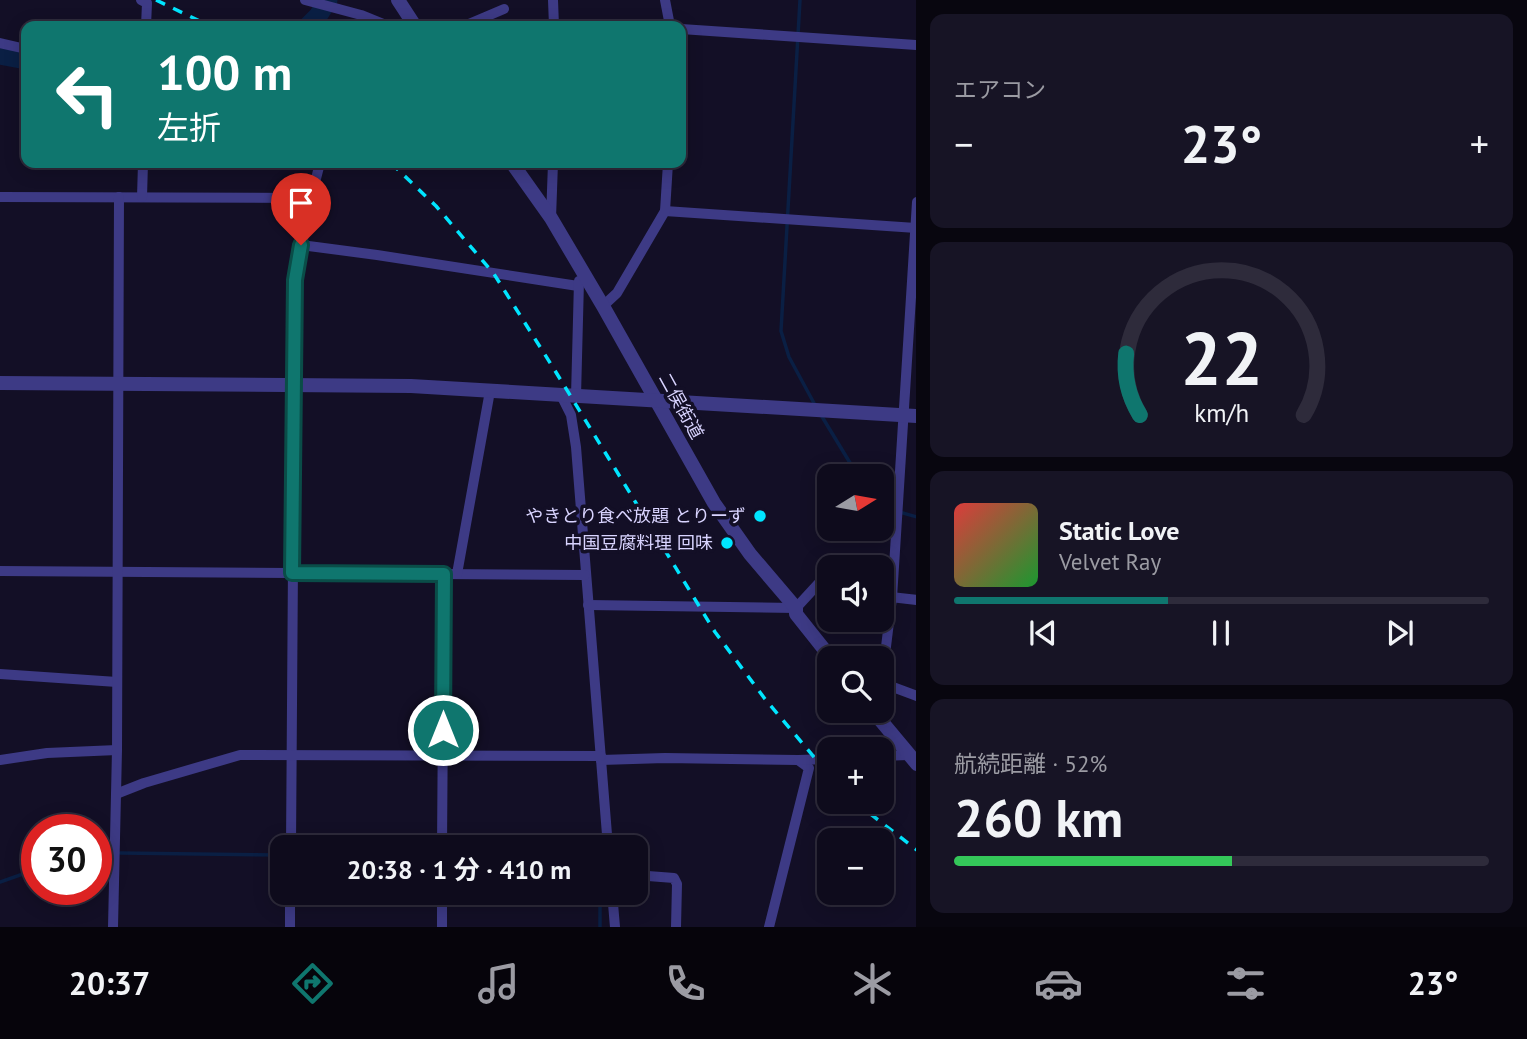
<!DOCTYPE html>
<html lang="ja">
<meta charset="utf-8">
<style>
:root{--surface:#0e0b1c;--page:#171425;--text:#f1f3f6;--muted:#9b9ba3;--line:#2e2b3b;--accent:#0f766e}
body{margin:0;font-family:"PT Sans","Noto Sans JP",sans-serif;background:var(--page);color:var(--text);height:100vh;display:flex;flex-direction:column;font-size:26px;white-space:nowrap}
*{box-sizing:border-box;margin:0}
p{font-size:23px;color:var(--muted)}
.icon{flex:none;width:38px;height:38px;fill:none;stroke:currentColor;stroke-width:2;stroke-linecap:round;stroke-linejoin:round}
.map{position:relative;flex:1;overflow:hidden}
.side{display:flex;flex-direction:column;gap:14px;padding:14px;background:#08060f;width:611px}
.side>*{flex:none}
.banner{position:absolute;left:21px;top:21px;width:665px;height:147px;border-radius:14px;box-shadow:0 4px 18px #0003,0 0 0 2px var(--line);background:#0f766e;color:#fff;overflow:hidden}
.needle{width:46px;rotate:79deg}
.tools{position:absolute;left:817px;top:464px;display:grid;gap:14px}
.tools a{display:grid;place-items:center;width:77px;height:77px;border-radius:14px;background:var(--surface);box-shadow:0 4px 18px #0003,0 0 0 2px var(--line);font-size:35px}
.speed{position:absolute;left:21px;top:814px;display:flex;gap:14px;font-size:35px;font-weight:700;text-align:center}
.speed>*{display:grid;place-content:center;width:91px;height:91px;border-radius:50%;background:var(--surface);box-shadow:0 4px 18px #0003,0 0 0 2px var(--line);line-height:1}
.speed .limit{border:10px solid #d22;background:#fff;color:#111}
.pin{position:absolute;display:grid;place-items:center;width:60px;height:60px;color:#fff;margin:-72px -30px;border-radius:50% 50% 50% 0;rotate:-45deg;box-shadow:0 0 7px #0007}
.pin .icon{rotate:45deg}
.me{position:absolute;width:77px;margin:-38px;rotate:0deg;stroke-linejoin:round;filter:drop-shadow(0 0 5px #0008)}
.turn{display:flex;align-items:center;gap:24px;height:147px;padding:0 21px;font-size:32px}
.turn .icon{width:91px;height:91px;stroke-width:2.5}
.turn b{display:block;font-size:49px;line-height:60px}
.big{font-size:52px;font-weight:700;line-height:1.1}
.side .tile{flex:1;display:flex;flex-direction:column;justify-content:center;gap:10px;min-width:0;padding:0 24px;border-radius:14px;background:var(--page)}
.side .dial{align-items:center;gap:0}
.dial svg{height:182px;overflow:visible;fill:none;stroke:var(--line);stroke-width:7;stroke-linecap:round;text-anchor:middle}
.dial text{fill:var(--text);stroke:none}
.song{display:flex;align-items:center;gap:21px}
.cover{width:84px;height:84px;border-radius:10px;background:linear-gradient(135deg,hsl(0 70% 55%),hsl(130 70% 35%))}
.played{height:7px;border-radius:4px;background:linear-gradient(90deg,var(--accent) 40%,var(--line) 40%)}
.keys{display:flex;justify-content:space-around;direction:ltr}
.heat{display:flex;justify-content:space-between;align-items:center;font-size:38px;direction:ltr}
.charge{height:10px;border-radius:5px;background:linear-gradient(90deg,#34c759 52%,var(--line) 0)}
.trip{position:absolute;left:270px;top:835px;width:378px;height:70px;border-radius:14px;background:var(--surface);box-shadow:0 4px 18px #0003,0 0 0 2px var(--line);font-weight:700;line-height:70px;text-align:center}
.tab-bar{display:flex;height:112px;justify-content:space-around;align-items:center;background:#06040b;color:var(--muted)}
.tab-bar .icon{width:49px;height:49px}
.tab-bar .current{color:var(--accent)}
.tab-bar b{font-size:32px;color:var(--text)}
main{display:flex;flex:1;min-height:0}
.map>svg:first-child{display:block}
</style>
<main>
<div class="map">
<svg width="917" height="927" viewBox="0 0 917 927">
<rect width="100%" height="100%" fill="#130f26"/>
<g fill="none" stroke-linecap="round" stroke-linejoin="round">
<g stroke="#0a1f44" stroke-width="3.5">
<polyline points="800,0 781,331 789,357 815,405"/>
<polyline points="821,415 858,476"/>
<polyline points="882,507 917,517"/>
<polyline points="96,853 106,853"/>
<polyline points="120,853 282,855"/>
<polyline points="0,882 37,869"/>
<polyline points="600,892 600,927"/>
</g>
<g stroke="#0a1f44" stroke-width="19">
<polyline points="308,26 318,16 328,0"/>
<polyline points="0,55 26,60"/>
</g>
<g stroke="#3d3a85" stroke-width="10">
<polyline points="141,0 147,3 146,26"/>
<polyline points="305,0 361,15 388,26"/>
<polyline points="553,0 554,26"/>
<polyline points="665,0 670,26"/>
<polyline points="464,26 504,9"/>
<polyline points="681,29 917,45"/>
<polyline points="0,43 26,49"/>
<polyline points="0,197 311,198 295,280 291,847"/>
<polyline points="142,197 143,163"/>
<polyline points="311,198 320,163"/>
<polyline points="665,211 917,228"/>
<polyline points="551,218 553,163"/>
<polyline points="301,245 377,255 578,286"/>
<polyline points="603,306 617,293 665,211 668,163"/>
<polyline points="561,395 571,415 576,447 608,847"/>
<polyline points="576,396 579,281"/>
<polyline points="0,571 585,575"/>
<polyline points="457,574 490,391"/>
<polyline points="882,596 917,600"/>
<polyline points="588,605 796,608 819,583 830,585"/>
<polyline points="0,674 117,682"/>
<polyline points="882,679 892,598 917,202"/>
<polyline points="882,683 917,696"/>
<polyline points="882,756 908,755"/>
<polyline points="0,760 47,753 117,750"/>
<polyline points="601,760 665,758 798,760 809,768 769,927"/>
<polyline points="798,760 830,759"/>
<polyline points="116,794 144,783 240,755 601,756"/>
<polyline points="442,847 444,574"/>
<polyline points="635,875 674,878 677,884 676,927"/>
<polyline points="612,892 615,927"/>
<polyline points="113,927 117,750 119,197"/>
<polyline points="290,927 290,892"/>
<polyline points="442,927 442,892"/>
</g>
<g stroke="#3d3a85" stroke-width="14">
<polyline points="398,0 415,26"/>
<polyline points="512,163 551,218 603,306 714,503 750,554 796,608 796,614 831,658"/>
<polyline points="0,383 411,386 917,416"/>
<polyline points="872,710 917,764"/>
</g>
<g stroke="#00e5ff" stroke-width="3.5" stroke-dasharray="10 9" stroke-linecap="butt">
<polyline points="156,0 210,26"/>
<polyline points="391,163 436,206 494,274 554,369 715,632 765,699 830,776"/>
<polyline points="855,802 917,850"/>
</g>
</g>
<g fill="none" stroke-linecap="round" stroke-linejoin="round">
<defs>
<polyline id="route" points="301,245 295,280 292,573 444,574 443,730"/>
</defs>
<use href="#route" stroke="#0a4d48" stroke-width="18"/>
<use href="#route" stroke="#0f766e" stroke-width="12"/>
</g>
<g fill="#00e5ff" stroke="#130f26" stroke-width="2.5">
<circle cx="760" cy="516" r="7"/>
<circle cx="727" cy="543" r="7"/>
</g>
<g text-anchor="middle" stroke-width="7" stroke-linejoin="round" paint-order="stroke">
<g font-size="18" fill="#d9d4ff" stroke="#130f26">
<text transform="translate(681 406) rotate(61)" y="6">二俣街道</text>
</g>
<g font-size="18" fill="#d9d4ff" stroke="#130f26" text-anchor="end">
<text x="746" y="522">やきとり食べ放題 とりーず</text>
<text x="713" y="549">中国豆腐料理 回味</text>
</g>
</g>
</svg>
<div class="tools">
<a><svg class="needle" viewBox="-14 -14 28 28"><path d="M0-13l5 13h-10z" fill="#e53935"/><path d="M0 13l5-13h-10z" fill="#9b9ba3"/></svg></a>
<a><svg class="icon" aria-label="sound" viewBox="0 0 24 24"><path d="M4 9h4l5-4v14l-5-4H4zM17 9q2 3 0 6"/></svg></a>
<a><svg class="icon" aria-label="search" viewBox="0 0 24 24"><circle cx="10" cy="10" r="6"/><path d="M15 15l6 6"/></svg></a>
<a>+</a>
<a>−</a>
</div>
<div class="speed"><div class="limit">30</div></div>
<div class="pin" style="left:301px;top:245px;background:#d93025"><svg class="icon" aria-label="arrive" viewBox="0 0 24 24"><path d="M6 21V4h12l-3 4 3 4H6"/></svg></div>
<svg class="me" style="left:443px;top:730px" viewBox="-20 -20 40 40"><circle r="17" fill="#0f766e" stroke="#fff" stroke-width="3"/><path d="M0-11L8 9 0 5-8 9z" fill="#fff"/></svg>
<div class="trip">20:38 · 1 分 · 410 m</div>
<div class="banner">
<div class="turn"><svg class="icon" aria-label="left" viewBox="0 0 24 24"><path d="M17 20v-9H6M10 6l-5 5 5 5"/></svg><div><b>100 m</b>左折</div></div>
</div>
</div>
<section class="side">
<div class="tile"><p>エアコン</p>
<div class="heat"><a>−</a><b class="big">23°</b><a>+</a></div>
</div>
<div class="tile dial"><svg viewBox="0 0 100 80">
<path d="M14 69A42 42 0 1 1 86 69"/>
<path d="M14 69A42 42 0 0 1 8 42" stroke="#0f766e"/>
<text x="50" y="56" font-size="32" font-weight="700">22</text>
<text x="50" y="72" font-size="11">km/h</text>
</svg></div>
<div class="tile">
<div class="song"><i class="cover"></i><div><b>Static Love</b><p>Velvet Ray</p></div></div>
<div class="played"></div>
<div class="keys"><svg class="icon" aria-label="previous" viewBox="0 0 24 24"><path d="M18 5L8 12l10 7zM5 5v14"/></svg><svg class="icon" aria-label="pause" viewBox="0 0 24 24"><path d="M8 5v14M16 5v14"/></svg><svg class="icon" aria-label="next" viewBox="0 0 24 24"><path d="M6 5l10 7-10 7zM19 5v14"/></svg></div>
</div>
<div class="tile"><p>航続距離 · 52%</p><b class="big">260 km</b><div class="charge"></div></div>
</section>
</main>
<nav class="tab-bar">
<b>20:37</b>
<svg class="icon current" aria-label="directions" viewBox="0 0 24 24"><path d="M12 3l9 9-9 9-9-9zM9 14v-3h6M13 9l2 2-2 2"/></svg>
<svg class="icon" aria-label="music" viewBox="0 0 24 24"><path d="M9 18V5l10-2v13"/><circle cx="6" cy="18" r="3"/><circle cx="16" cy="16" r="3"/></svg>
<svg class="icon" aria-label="phone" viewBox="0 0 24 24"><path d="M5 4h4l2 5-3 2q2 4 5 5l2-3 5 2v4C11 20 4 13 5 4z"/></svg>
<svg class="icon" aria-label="climate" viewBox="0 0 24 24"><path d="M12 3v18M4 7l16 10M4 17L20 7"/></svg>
<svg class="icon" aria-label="car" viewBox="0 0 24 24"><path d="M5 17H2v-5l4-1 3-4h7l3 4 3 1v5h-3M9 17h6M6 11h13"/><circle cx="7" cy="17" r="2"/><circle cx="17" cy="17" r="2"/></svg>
<svg class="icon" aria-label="filters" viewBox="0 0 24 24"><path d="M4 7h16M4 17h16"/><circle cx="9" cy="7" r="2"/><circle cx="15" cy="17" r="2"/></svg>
<b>23°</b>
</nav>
